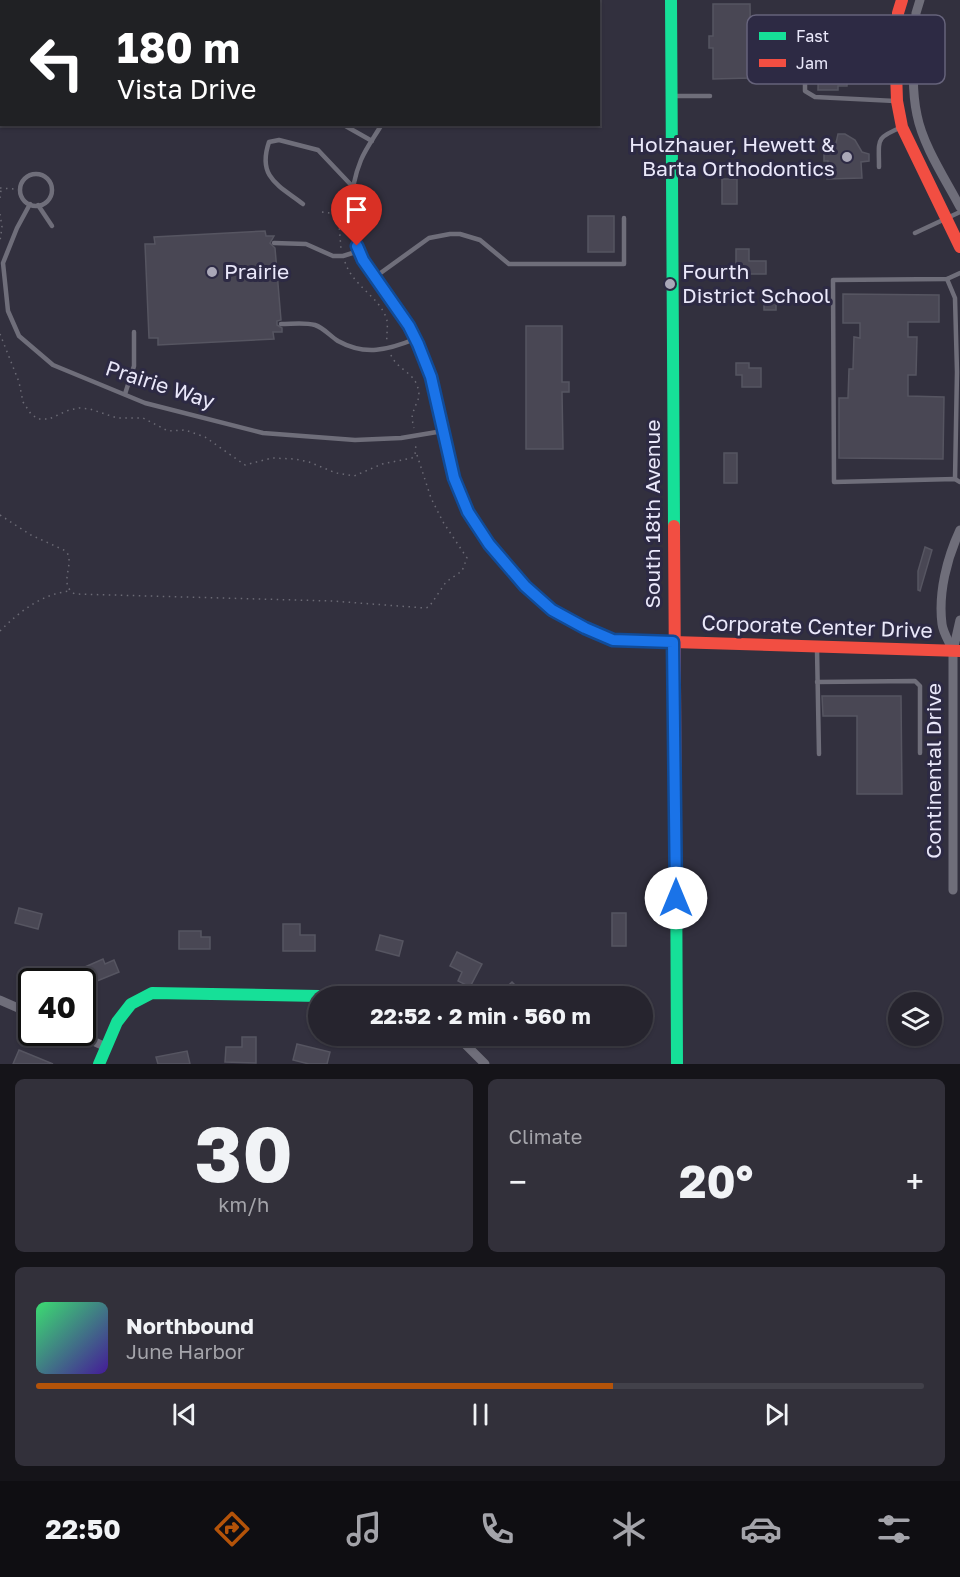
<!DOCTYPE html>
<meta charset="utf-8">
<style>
:root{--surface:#26242e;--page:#32303a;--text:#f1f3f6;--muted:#a4a4aa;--line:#42414a;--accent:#b45309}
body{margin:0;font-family:"Golos Text",sans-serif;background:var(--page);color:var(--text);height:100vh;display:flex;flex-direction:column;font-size:22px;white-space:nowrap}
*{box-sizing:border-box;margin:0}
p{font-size:20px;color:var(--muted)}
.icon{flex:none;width:33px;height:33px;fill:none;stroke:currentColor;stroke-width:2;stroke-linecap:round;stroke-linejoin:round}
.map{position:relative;height:1064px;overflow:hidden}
.panel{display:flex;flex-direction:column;gap:15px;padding:15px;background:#151419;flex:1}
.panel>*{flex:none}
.hud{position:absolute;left:0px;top:0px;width:600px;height:126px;box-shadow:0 2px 4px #0004,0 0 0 2px var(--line);background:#202124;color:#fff;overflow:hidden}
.buttons{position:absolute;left:888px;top:992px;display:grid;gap:12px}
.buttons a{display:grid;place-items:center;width:54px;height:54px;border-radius:50%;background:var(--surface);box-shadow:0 2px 4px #0004,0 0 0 2px var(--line);font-size:30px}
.speed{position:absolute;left:18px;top:968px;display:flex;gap:12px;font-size:30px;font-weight:700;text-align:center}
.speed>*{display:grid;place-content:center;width:78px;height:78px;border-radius:50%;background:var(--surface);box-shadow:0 2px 4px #0004,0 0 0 2px var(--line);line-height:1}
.speed .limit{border:3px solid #111;border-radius:9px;background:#fff;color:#111}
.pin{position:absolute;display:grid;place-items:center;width:51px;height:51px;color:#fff;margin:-62px -26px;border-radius:50% 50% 50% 0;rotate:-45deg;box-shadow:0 0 6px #0007}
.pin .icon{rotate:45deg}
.me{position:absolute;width:66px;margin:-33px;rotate:0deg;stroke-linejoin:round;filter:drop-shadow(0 0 4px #0008)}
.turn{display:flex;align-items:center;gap:21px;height:126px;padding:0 18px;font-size:27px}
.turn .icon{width:78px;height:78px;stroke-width:2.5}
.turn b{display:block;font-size:42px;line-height:51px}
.big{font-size:45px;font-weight:700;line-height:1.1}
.panel .card{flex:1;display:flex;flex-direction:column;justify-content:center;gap:9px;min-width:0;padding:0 21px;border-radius:9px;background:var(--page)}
.panel .dial{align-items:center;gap:0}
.dial b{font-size:78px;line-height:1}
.song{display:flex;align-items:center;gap:18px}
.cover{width:72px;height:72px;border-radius:9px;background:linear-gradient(135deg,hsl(140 70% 55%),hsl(260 70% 35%))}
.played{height:6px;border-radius:3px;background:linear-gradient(90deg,var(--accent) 65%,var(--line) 65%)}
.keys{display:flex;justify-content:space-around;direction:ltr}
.heat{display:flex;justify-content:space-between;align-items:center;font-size:33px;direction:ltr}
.panel .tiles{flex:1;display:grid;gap:15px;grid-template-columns:1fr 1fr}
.card:last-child{grid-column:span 2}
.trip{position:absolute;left:308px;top:986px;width:345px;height:60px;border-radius:30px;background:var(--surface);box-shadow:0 2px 4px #0004,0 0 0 2px var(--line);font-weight:700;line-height:60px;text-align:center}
.dock{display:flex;height:96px;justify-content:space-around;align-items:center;background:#0f0e12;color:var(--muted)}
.dock .icon{width:42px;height:42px}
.dock .selected{color:var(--accent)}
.dock b{font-size:27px;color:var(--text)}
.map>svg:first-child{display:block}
</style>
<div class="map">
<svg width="960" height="1064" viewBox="0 0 960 1064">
<rect width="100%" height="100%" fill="#32303e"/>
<g fill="#494754" stroke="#565561" stroke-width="1.5">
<polygon points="713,4 750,4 751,78 713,79 713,48 709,48 709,36 713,36"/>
<polygon points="819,44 848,44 847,86 838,86 838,90 818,90"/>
<polygon points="838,134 845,134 855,140 862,152 869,154 869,161 861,162 862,178 827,179 828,161 824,161 824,143 836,143"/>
<rect x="722" y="179" width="15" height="25"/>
<rect x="588" y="216" width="26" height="36"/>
<polygon points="265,231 266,236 274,236 270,243 275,248 281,320 277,321 277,325 282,328 282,332 273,332 274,339 158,345 158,338 149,338 145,244 155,244 154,237"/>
<polygon points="736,249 749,249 749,261 766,261 766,274 736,274"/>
<rect x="764" y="293" width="12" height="17"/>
<polygon points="843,294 939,295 939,322 908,322 908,337 917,337 916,375 908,375 908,396 944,397 943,459 839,458 839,398 848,398 849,369 853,369 854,337 860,338 860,323 843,323"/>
<polygon points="526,326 562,326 562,382 569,382 569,392 562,392 563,449 526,449"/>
<polygon points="736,363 749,363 749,368 761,368 761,387 742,387 742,375 736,375"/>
<rect x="724" y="453" width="13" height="30"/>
<polygon points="925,547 932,550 920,591 918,590 918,571"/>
<polygon points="822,696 901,696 902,794 857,794 857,716 823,716"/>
<polygon points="19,908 42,914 38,929 15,923"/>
<rect x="612" y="913" width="14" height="33"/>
<polygon points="283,924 300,924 300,935 315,935 315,951 283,951"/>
<polygon points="179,931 201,931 201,937 210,937 210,949 179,949"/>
<polygon points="380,935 403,941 399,956 376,950"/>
<polygon points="457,952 482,964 470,987 458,981 462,972 450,966"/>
<polygon points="103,959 105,964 114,960 119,972 92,983 85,967"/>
<polygon points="512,982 526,996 497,996"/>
<polygon points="242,1037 256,1037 256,1063 225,1062 226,1047 242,1047"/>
<polygon points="297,1044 330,1052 327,1064 309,1064 293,1060"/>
<polygon points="19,1050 53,1064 13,1064"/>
<polygon points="187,1051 190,1064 158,1064 156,1057"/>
</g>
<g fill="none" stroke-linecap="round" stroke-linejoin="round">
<g stroke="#6b6a75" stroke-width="1.5" stroke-dasharray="1.5 4.5" stroke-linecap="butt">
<polyline points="55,2 59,2"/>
<polyline points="0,20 2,20"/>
<polyline points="0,188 14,189"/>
<polyline points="0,198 1,190"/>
<polyline points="334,205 339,224 341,249"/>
<polyline points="322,212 336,214"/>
<polyline points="0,214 2,227 0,241"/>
<path d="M345,262C353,286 377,295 386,317C389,325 386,334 387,342"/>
<polyline points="0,334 19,382 23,402 31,414 38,419 49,419 69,410 79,408 90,409 117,418 143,418 168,431 185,430 205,437 245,465 272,458 295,459 309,462 336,473 354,476 382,464 412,458 415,455 416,444"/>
<path d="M391,355C396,368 412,372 417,385C422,399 416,401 413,413C411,418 413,423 414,428"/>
<path d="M0,515L31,535L66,551C76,564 57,584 75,594L332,601L425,608L429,607L446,582L462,571L467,558L443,522L431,498L416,452"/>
<path d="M0,631C20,611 42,594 70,591"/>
</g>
<g stroke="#6f6e7a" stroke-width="4.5">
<polyline points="361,2 363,0"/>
<polyline points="403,2 403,0"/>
<polyline points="673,96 710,96"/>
<polyline points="895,101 815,97 805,91 805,36 895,37"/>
<polyline points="342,124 372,141"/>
<path d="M382,124C375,136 366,148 361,160C349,189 347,228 362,257C371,276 386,292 398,309C409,325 416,341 423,358C438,396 442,437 454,477C473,541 532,605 593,632C599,634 607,639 614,640C633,643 654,642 673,642"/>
<path d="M879,167C879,139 875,138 902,127"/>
<circle cx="36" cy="190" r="16"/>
<polyline points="30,204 17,228 3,263 8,311 19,336 53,365 145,403 263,433 355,440 401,438 443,431"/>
<path d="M303,204C278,185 257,177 269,142L279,140L318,150L353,187"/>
<polyline points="38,205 52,226"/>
<polyline points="915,233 960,212"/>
<polyline points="274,243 306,244 333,256 343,256 359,251"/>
<polyline points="960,273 947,279 833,280 834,482 955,479 960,482"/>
<polyline points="375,277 429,238 450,234 460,234 480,240 509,264 624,264 624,218"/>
<polyline points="947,279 955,298 957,372 955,479"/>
<path d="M281,324C292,324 304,322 315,325C324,328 330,336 338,341C365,356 388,350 415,339"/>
<polyline points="125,394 134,366 134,332"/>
<polyline points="817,649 819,754"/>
<polyline points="817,682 915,681 920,686 920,753"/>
</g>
<g stroke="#6f6e7a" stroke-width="9">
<path d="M920,0L916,13C915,47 910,83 917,115C923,146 946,180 960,207"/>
<path d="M953,651C950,643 943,633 942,624C938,593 947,558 960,530"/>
<polyline points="953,890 953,651 960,620"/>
<polyline points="0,1000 32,1014"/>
<polyline points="73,1032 106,1047"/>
<polyline points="456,1035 485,1064"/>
</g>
<g stroke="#16e098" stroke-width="12">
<polyline points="671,0 674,526"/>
<polyline points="676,840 677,1064"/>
<polyline points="99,1064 117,1022 131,1004 152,993 319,996"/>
</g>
<g stroke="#f24e42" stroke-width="12">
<polyline points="902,0 898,13 896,71 897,101 902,127 960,247"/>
<polyline points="674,526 676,840"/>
<polyline points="673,642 960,651"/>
</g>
</g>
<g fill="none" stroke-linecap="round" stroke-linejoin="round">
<defs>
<polyline id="route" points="357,246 363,260 409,326 418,344 431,377 454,478 468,512 489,544 525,586 552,610 585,628 613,640 673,642 676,898"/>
</defs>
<use href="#route" stroke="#114b97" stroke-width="15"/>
<use href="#route" stroke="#1a73e8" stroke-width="10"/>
</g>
<g fill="#aaa8b8" stroke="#2d2a44" stroke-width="2">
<circle cx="847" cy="157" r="6"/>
<circle cx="212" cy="272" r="6"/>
<circle cx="670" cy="284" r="6"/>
</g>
<g text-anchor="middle" stroke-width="6" stroke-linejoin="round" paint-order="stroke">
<g font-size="21" fill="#eae8fa" stroke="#2d2a44" text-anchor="start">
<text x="835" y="152" text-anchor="end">Holzhauer, Hewett &amp;<tspan x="835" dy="24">Barta Orthodontics</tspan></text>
<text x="224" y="279">Prairie</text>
<text x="682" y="279">Fourth<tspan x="682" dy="24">District School</tspan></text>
</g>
<g font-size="21" fill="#eae8fa" stroke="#2d2a44">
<text transform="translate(160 385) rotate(18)" y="7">Prairie Way</text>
<text transform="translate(653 514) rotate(-90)" y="7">South 18th Avenue</text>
<text transform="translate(817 627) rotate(2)" y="7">Corporate Center Drive</text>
<text transform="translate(934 771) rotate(-90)" y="7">Continental Drive</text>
</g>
</g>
<rect x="747" y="15" width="198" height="69" rx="9" fill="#2d2a44" stroke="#66637b" stroke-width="1.5"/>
<rect x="759" y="32" width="27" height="8" fill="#16e098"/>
<rect x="759" y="59" width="27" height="8" fill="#f24e42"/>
<g font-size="16" fill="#eae8fa">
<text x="796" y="42">Fast</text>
<text x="796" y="69">Jam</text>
</g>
</svg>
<div class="buttons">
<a><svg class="icon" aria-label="layers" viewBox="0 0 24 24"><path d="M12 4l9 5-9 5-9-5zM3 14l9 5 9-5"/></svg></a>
</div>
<div class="speed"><div class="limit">40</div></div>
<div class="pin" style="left:357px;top:246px;background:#d93025"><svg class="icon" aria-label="arrive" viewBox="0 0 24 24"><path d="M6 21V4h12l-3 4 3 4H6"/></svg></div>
<svg class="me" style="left:676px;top:898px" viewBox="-20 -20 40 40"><circle r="19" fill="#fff"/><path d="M0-13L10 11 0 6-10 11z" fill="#1a73e8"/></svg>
<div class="trip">22:52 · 2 min · 560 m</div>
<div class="hud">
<div class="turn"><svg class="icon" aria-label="left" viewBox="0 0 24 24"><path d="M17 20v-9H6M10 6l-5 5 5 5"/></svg><div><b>180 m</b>Vista Drive</div></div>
</div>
</div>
<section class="panel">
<div class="tiles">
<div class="card dial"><b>30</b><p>km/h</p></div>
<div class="card"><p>Climate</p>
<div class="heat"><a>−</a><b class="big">20°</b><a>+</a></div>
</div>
<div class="card">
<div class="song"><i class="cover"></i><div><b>Northbound</b><p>June Harbor</p></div></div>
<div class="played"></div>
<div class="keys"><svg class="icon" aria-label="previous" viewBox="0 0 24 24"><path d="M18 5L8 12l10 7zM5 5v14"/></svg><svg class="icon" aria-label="pause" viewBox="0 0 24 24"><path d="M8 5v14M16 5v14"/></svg><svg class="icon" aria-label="next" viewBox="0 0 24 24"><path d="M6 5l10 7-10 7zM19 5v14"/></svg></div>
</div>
</div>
</section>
<nav class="dock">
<b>22:50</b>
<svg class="icon selected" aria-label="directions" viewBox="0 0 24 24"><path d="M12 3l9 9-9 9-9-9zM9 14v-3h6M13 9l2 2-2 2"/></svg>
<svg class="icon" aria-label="music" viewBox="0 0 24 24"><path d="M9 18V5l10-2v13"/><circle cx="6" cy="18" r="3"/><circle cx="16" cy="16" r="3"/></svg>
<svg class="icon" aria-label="phone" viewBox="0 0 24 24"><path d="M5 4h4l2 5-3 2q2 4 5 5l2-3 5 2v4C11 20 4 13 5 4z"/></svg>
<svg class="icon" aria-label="climate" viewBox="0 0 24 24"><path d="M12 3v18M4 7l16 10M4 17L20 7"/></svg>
<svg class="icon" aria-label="car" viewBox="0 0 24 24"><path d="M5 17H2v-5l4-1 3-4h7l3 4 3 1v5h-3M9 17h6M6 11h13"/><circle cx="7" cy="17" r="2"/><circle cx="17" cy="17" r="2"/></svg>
<svg class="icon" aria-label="filters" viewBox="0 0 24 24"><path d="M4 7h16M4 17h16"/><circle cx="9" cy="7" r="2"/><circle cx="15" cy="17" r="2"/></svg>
</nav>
